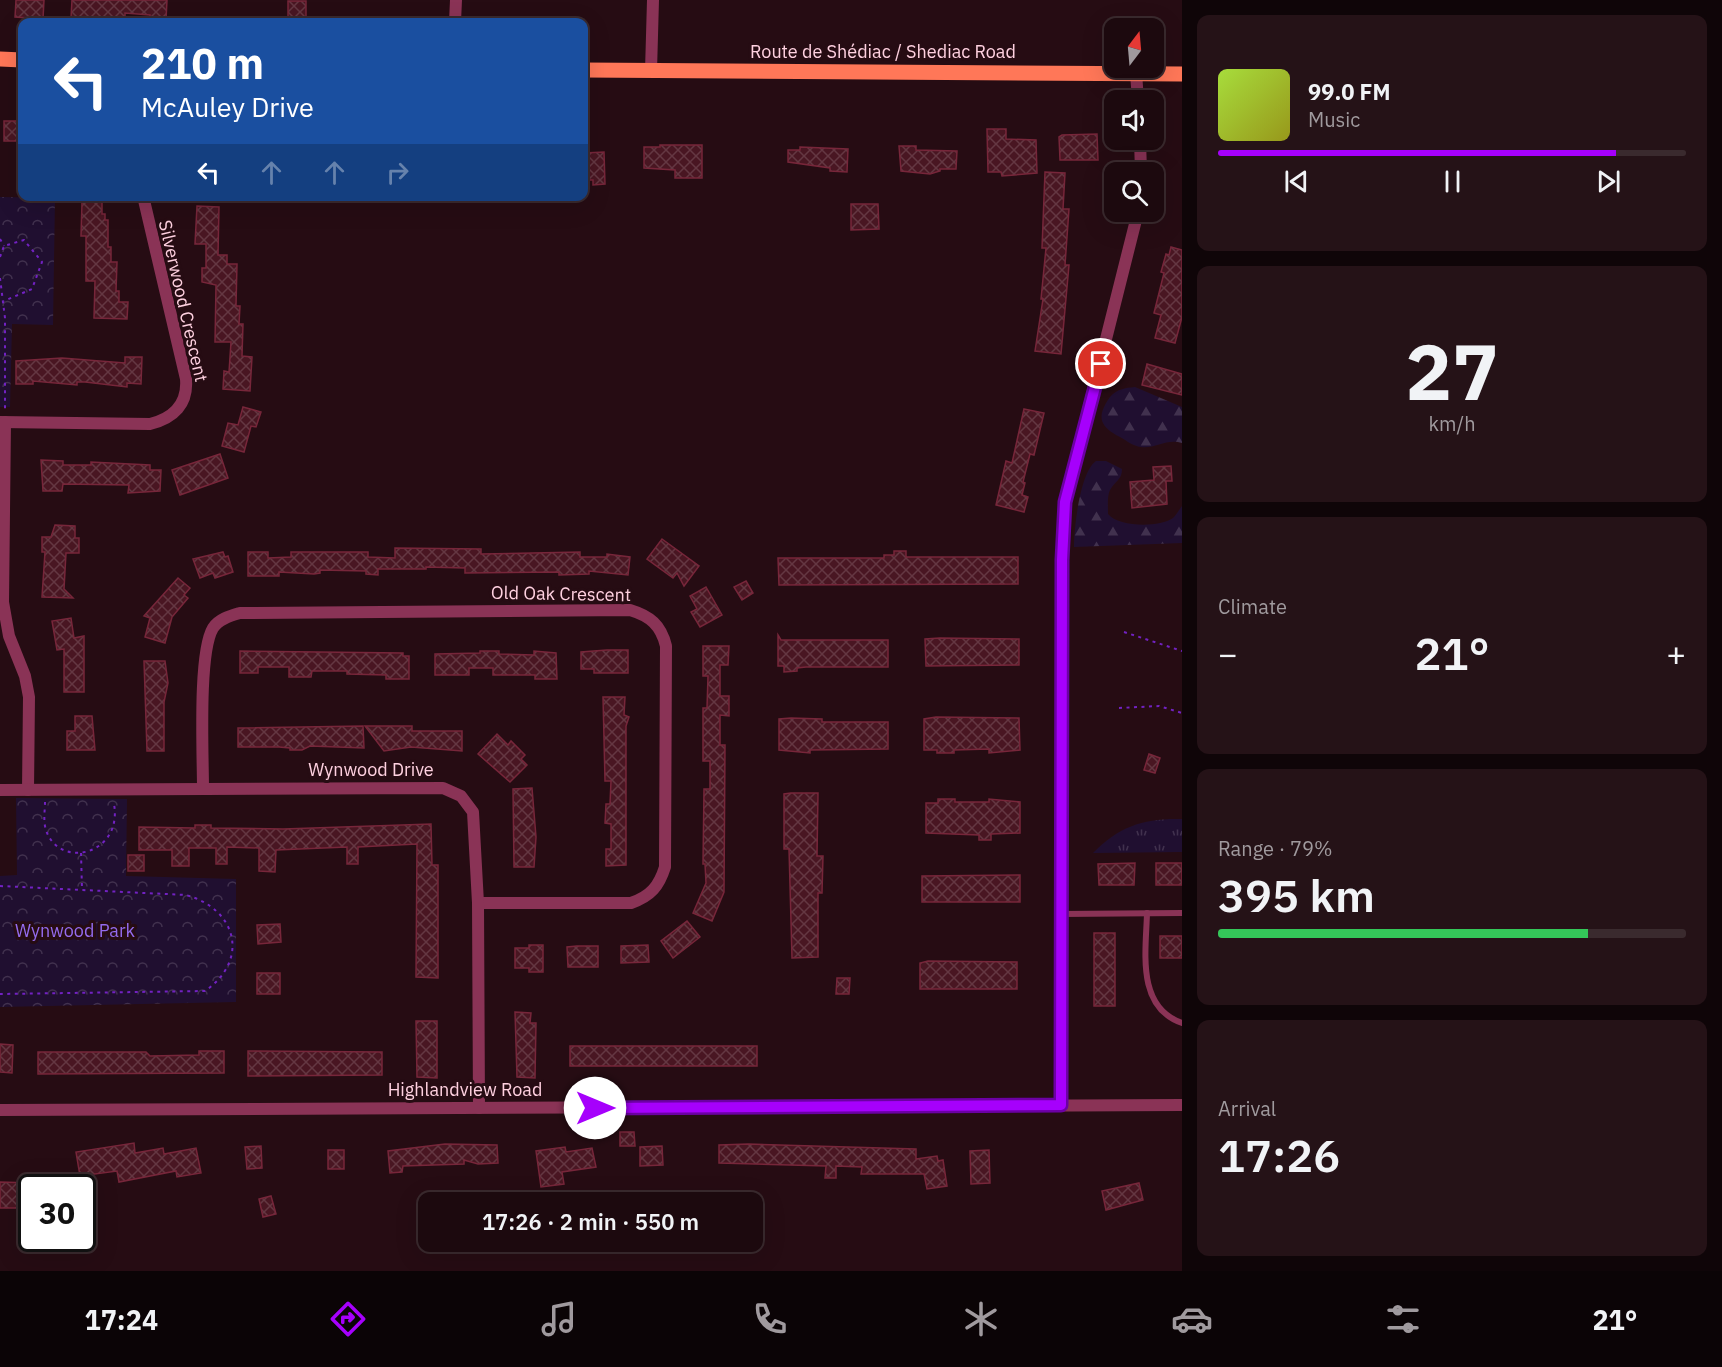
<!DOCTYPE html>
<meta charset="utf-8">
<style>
:root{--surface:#1c090e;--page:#251217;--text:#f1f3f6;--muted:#a09a9e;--line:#3a2a2e;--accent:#a600fc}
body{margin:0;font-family:"IBM Plex Sans",sans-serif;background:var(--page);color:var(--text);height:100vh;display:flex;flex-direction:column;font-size:22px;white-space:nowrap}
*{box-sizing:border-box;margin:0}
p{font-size:20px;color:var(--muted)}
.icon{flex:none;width:33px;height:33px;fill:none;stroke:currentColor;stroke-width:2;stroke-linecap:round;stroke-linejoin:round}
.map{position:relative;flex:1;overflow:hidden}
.details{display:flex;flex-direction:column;gap:15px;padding:15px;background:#0f0508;width:540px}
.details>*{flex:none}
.guide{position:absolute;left:18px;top:18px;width:570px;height:183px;border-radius:12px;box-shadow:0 6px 24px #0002,0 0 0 2px var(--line);background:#1a4fa0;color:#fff;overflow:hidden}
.needle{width:39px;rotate:16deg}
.fabs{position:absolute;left:1104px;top:18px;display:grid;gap:12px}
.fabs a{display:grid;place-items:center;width:60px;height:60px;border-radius:12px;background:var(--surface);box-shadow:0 6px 24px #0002,0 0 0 2px var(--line);font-size:30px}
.speed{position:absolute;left:18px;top:1174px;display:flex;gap:12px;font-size:30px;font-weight:700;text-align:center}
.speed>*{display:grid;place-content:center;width:78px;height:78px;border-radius:50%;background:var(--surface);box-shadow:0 6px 24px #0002,0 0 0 2px var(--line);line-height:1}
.speed .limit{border:3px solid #111;border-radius:9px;background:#fff;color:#111}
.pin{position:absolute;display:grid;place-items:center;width:51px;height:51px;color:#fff;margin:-26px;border:3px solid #fff;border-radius:50%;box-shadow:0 2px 6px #0007}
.me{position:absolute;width:66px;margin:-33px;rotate:90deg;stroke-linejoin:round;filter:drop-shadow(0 0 4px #0008)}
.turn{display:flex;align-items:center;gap:21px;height:126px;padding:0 24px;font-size:27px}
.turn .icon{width:78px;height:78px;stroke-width:2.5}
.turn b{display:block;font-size:42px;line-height:51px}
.lanes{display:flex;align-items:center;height:57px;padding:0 24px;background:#0003;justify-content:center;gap:30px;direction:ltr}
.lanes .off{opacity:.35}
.big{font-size:45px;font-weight:600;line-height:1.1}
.details .widget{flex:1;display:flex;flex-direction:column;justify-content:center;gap:9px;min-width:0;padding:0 21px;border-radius:12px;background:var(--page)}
.details .dial{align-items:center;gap:0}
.dial b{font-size:78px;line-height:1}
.song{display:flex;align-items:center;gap:18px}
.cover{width:72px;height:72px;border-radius:9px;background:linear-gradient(135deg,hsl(80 70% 55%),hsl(60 70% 35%))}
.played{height:6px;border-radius:3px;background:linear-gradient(90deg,var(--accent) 85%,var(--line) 85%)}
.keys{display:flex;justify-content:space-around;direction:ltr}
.heat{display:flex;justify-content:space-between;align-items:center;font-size:33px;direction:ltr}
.charge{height:9px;border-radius:4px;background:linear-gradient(90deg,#34c759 79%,var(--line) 0)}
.trip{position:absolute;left:418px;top:1192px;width:345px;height:60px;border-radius:12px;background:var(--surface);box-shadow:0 6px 24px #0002,0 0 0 2px var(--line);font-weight:600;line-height:60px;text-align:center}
.tab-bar{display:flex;height:96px;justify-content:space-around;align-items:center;background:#0b0406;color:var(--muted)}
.tab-bar .icon{width:42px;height:42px}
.tab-bar .selected{color:var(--accent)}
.tab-bar b{font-size:27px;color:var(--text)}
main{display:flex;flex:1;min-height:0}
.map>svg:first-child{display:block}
</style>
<main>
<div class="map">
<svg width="1182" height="1271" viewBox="0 0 1182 1271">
<defs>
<pattern id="grass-tufts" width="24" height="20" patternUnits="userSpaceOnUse" patternTransform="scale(1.5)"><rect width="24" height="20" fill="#200f30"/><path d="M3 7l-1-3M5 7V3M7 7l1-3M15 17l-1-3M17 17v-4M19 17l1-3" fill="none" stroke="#41314e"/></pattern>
<pattern id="forest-firs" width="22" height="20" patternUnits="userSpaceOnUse" patternTransform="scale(1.5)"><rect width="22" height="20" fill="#200f30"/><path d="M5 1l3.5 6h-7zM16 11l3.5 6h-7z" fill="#41314e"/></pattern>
<pattern id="park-crowns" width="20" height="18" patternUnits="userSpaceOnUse" patternTransform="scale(1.5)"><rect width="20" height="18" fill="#200f30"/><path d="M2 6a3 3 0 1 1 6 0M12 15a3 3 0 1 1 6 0" fill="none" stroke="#41314e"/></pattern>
<pattern id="building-cross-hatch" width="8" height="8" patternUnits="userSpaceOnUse" patternTransform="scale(1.5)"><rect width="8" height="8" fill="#491622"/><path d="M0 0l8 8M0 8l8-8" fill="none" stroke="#643742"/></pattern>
</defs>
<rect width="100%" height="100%" fill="#260c13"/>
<path fill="url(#grass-tufts)" d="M1182,819V852L1093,853C1119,826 1145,818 1182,819Z"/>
<g fill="url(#forest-firs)">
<path d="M1135,387L1182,407V443C1167,438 1155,449 1141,447C1133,446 1127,441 1120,437C1101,427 1095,418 1110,397C1117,389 1125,388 1135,387Z"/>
<path d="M1096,461H1106L1122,469C1122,480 1115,481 1110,490C1107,496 1108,507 1108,514C1118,527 1159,528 1173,518C1176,515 1179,510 1182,506V543L1074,547C1074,528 1080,472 1096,461Z"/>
</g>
<g fill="url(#park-crowns)">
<polygon points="0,197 55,198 53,325 12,324 10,407 0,407"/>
<polygon points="16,798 127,799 126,876 236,879 236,1002 0,1007 0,876 17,875"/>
</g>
<g fill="url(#building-cross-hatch)" stroke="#77263a" stroke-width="1.5">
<polygon points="16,0 44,0 43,19 15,17"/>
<polygon points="72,0 167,0 166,20 150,19 150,15 125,13 125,20 71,18"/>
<rect x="288" y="1" width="18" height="21"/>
<rect x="4" y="121" width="18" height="20"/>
<polygon points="987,129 1006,129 1006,139 1036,140 1037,173 1002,176 1001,172 988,172"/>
<polygon points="1097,134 1098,160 1060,160 1059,137 1062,135"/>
<polygon points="660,145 702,145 702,178 675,178 675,170 644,168 644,147 660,147"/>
<polygon points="899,146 916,146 916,150 957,151 956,169 940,169 940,171 930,174 901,171"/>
<polygon points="800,147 848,149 847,172 830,171 830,168 788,162 788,150 800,150"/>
<polygon points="604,152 605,184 593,185 593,180 584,180 584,153"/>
<polygon points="1045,172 1065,173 1063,209 1069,209 1065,265 1069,265 1061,354 1035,351 1043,299 1041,299 1046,248 1042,248"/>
<polygon points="82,202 102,202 102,214 105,214 105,220 108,220 108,247 111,247 111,262 117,262 116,291 119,291 119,302 128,302 127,319 94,318 95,281 86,281 86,236 81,236"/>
<polygon points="851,204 878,204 879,229 851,230"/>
<polygon points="197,206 219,207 218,255 227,255 227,264 237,264 236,306 240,306 239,324 243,324 242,356 252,357 250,391 223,389 224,371 229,372 231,342 215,342 216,285 202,282 202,268 206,268 206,244 195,244"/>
<polygon points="1171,247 1182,250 1182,317 1175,343 1155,338 1161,315 1154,313 1164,273 1161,272 1166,254 1169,255"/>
<polygon points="125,357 142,357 141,384 127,383 127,387 85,382 77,382 77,385 33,381 33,384 16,384 16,361 62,358 125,363"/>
<polygon points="1147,364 1182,374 1182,395 1142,385"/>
<polygon points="243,407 261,412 256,427 251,426 244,452 222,446 228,423 238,425"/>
<polygon points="1024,409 1044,413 1034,455 1030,454 1023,482 1025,483 1022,495 1028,497 1024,512 996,505 1006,461 1012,463"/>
<polygon points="220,454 228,478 180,495 172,470"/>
<polygon points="41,460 63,461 63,465 91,465 91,462 150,465 150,470 161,470 160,491 128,493 129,485 63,484 62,491 43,491"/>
<polygon points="1171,466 1172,481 1166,481 1167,504 1132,508 1130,482 1154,480 1153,467"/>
<polygon points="55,525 75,526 75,538 79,538 79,553 66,553 64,589 73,598 42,597 45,552 42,552 42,537 51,537"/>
<polygon points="662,539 699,566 684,586 677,573 673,578 647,559"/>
<polygon points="395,548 481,549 481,554 580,552 580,557 607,557 607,554 630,557 628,575 589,571 589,574 559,575 559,572 465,573 465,568 426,567 426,569 378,569 378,575 366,574 366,571 320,570 320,573 314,574 279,572 279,576 248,576 248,552 268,552 268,558 291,557 291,552 368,552 368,557 395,558"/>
<polygon points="894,551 906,551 906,557 1018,557 1018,584 779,585 778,558 884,558 884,555 894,555"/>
<polygon points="223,552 225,557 228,556 233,572 215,578 213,573 200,578 193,559"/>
<polygon points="178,578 190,588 184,595 188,598 172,617 165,643 145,637 150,618 144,616"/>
<polygon points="746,581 753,593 742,600 734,587"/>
<polygon points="706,587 722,615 700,627 691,612 697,609 690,596"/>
<polygon points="71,618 74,638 84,636 84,692 64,692 64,649 57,650 52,621"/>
<polygon points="778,635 781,640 888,640 888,667 806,667 797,668 797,671 784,672 784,666 778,666"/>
<polygon points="940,638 1019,639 1019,665 926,666 925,639"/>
<polygon points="703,646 729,646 728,665 720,665 720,696 729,696 729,716 720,715 720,745 725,745 724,892 712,921 693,913 706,883 705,864 703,864 704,789 710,789 710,761 703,761 703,708 707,708 708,676 703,676"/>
<polygon points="607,650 628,650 628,673 594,673 594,669 581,669 581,652"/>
<polygon points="240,651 403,653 403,656 409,656 409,679 386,679 386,675 347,674 347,671 312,671 311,677 289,677 289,667 258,667 258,673 240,673"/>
<polygon points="480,651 499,651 499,654 534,655 534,651 556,653 557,679 535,679 535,675 493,675 493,668 469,668 469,675 435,675 435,654 480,653"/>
<polygon points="144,661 165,661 168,683 164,702 164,751 147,751"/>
<polygon points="603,697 625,697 624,715 629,717 626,726 626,865 606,866 606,849 611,849 611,824 605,823 606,804 610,804 611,781 605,781"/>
<polygon points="75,716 92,716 95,750 67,750 67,731 75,731"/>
<polygon points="936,717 1019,718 1020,750 989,753 989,749 954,750 954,753 937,753 937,750 924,750 924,719"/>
<polygon points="791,718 822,719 822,722 888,722 888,749 810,750 810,753 779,750 779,719"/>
<polygon points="363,726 364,748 310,746 302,750 290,750 290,748 279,747 238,747 238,728"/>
<polygon points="365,726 412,726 412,731 462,731 462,751 411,747 384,751"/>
<polygon points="497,734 508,745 511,741 525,755 521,759 527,765 510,782 478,754"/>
<polygon points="1149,754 1160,758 1155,773 1144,770"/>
<polygon points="532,788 536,837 534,867 514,867 513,789"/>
<polygon points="791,793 818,793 817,856 823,856 822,893 818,893 818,957 792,958 789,849 784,849 784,794"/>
<polygon points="938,799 955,799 955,802 989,802 989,799 1020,802 1020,833 991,834 991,840 979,840 979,835 926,833 926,803 938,803"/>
<polygon points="431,824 432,865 438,865 438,978 416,977 417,844 358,847 358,864 347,864 347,847 276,850 275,872 259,871 259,848 227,847 227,864 216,864 216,848 189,848 189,866 172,866 172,850 139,850 139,827 195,828 195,825 211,825 211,828 283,829"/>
<rect x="128" y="855" width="16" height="16"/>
<polygon points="1135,863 1134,885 1099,885 1098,864"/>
<rect x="1156" y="863" width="26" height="22"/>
<polygon points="1020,875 1020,902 922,902 922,876"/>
<polygon points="687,921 700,937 673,958 661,941"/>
<polygon points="280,924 281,942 258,944 257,925"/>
<rect x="1094" y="933" width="21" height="73"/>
<rect x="1160" y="936" width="22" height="22"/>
<polygon points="529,945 543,945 543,972 529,972 529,968 515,968 515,948 529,948"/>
<polygon points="648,945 649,962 621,963 621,946"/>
<polygon points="577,946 598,946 598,967 568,967 567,947"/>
<polygon points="928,961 1017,962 1017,989 920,989 920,963"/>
<rect x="257" y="973" width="23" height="21"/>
<polygon points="837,978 850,978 849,994 836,994"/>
<polygon points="515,1012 531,1013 530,1023 536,1023 535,1078 517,1077"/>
<polygon points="416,1021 437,1021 437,1078 417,1077"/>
<polygon points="0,1044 13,1045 12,1073 0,1072"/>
<rect x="570" y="1046" width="187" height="20"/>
<polygon points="199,1051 224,1051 224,1073 38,1074 38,1052 146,1052 150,1056 199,1055"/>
<polygon points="248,1051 382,1052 382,1075 248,1076"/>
<polygon points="620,1132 634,1132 635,1146 620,1146"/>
<polygon points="134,1143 135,1153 163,1148 164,1154 196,1148 201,1173 177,1177 176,1171 119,1182 117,1171 80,1176 76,1152"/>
<polygon points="445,1144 497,1145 498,1163 478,1164 464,1160 464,1164 403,1166 402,1172 390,1173 388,1151"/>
<polygon points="748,1144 916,1149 916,1159 937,1156 938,1161 943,1160 947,1186 927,1189 924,1174 861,1174 862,1167 836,1166 836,1178 825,1178 826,1166 719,1163 719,1145"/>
<polygon points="261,1146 262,1168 247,1169 245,1147"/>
<polygon points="662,1146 663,1165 640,1166 640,1147"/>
<polygon points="565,1147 566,1152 592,1148 596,1167 562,1172 564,1184 541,1187 536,1151"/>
<rect x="328" y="1150" width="16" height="19"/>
<polygon points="989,1150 990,1183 971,1184 970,1151"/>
<polygon points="0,1182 32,1183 32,1208 0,1208"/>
<polygon points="1139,1183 1143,1200 1106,1210 1102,1191"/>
<polygon points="271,1196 276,1214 263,1217 259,1199"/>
</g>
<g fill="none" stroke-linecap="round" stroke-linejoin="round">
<g stroke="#7222c2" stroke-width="2" stroke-dasharray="3 4.5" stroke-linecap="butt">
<polyline points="0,239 4,246"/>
<polyline points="0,257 4,246 24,240 42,262 32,289 4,301"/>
<polyline points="0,278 5,318 5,410"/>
<polyline points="1124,632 1182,651"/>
<polyline points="1119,708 1159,706 1182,713"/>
<path d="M45,802C45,810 43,821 46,830C59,870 123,855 114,804"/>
<polyline points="81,853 82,889"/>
<path d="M0,886L186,895C237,909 250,960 205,991L0,994"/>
</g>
<g stroke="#8a3356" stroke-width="6">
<path d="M1147,913C1146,951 1136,1007 1182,1023"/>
<polyline points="1061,914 1182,913"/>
</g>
<g stroke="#8a3356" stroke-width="12">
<polyline points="455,22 456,0"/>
<polyline points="651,71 653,0"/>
<polyline points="1136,73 1138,100"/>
<polyline points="1140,140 1141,172"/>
<path d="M0,422L150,424C174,418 188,404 186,379L143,196"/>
<polyline points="5,422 3,602 9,636 25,676 29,697 28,790"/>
<path d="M203,789C203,755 198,653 213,628C219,619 230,616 240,613L630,610C650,616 661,625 666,646L665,867C659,886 651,896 631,903H478"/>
<polyline points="0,790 443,788 461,796 473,812 478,903 479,1108"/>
<polyline points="1061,1105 1062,560 1065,502 1138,212"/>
<polyline points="0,1110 1182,1105"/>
</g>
<g stroke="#ff7758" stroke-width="15">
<polyline points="0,59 22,60"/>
<polyline points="584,70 1182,74"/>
</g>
</g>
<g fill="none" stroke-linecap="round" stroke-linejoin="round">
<defs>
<polyline id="route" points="595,1108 1061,1105 1062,560 1065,502 1101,364"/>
</defs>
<use href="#route" stroke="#6c00a4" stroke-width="15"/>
<use href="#route" stroke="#a600fc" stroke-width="10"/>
</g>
<g text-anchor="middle" stroke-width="6" stroke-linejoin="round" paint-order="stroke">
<g font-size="18" fill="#ffd1e0" stroke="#260c13">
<text x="883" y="58">Route de Shédiac / Shediac Road</text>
<text transform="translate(183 301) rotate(77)" y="6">Silverwood Crescent</text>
<text transform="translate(561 594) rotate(1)" y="6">Old Oak Crescent</text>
<text x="371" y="776">Wynwood Drive</text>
<text x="465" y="1096">Highlandview Road</text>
</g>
<g font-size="18" fill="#946bee" stroke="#260c13">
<text x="75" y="937">Wynwood Park</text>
</g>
</g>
</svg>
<div class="fabs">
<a><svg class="needle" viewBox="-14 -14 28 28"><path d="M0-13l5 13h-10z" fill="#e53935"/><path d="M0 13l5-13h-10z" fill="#a09a9e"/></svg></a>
<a><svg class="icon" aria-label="sound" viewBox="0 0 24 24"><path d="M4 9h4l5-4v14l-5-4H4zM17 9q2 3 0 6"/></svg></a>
<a><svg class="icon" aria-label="search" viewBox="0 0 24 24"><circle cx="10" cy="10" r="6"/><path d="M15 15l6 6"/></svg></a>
</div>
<div class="speed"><div class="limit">30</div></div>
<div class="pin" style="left:1101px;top:364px;background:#d93025"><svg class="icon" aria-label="arrive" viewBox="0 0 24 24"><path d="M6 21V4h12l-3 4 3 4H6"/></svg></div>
<svg class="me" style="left:595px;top:1108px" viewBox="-20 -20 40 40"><circle r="19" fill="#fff"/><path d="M0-13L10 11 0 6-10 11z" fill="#a600fc"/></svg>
<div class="trip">17:26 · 2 min · 550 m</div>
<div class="guide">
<div class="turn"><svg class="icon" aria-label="left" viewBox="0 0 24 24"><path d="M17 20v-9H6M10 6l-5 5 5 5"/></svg><div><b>210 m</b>McAuley Drive</div></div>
<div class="lanes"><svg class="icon" aria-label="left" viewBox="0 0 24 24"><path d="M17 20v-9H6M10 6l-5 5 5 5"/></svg><svg class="icon off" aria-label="ahead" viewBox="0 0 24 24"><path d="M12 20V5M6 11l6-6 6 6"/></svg><svg class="icon off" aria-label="ahead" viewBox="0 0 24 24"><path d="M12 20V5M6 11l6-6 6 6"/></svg><svg class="icon off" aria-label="right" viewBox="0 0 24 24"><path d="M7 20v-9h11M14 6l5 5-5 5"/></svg></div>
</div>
</div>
<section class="details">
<div class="widget">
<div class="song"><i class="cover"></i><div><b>99.0 FM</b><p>Music</p></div></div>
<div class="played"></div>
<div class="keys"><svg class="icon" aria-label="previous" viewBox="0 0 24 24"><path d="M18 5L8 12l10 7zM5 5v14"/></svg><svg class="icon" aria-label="pause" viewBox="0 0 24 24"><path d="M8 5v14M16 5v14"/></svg><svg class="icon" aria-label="next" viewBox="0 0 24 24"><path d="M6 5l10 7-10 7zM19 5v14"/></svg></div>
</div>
<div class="widget dial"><b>27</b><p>km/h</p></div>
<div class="widget"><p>Climate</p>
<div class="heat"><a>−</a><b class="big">21°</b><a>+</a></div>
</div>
<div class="widget"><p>Range · 79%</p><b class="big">395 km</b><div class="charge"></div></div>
<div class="widget"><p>Arrival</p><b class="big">17:26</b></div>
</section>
</main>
<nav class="tab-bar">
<b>17:24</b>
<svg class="icon selected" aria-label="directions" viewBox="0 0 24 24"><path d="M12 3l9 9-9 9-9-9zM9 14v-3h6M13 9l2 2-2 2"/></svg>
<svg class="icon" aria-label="music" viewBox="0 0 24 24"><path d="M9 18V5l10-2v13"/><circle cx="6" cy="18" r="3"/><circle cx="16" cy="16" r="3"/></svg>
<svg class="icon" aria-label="phone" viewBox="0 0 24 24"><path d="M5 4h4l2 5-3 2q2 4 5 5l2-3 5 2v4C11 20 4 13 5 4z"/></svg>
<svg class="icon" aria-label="climate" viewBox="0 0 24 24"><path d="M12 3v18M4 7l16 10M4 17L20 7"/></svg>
<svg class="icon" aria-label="car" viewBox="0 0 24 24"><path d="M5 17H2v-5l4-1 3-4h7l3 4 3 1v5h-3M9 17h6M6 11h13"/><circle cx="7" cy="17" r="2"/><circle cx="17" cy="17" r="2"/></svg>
<svg class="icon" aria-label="filters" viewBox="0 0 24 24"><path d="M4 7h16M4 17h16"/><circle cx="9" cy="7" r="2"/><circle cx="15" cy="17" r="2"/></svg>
<b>21°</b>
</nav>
